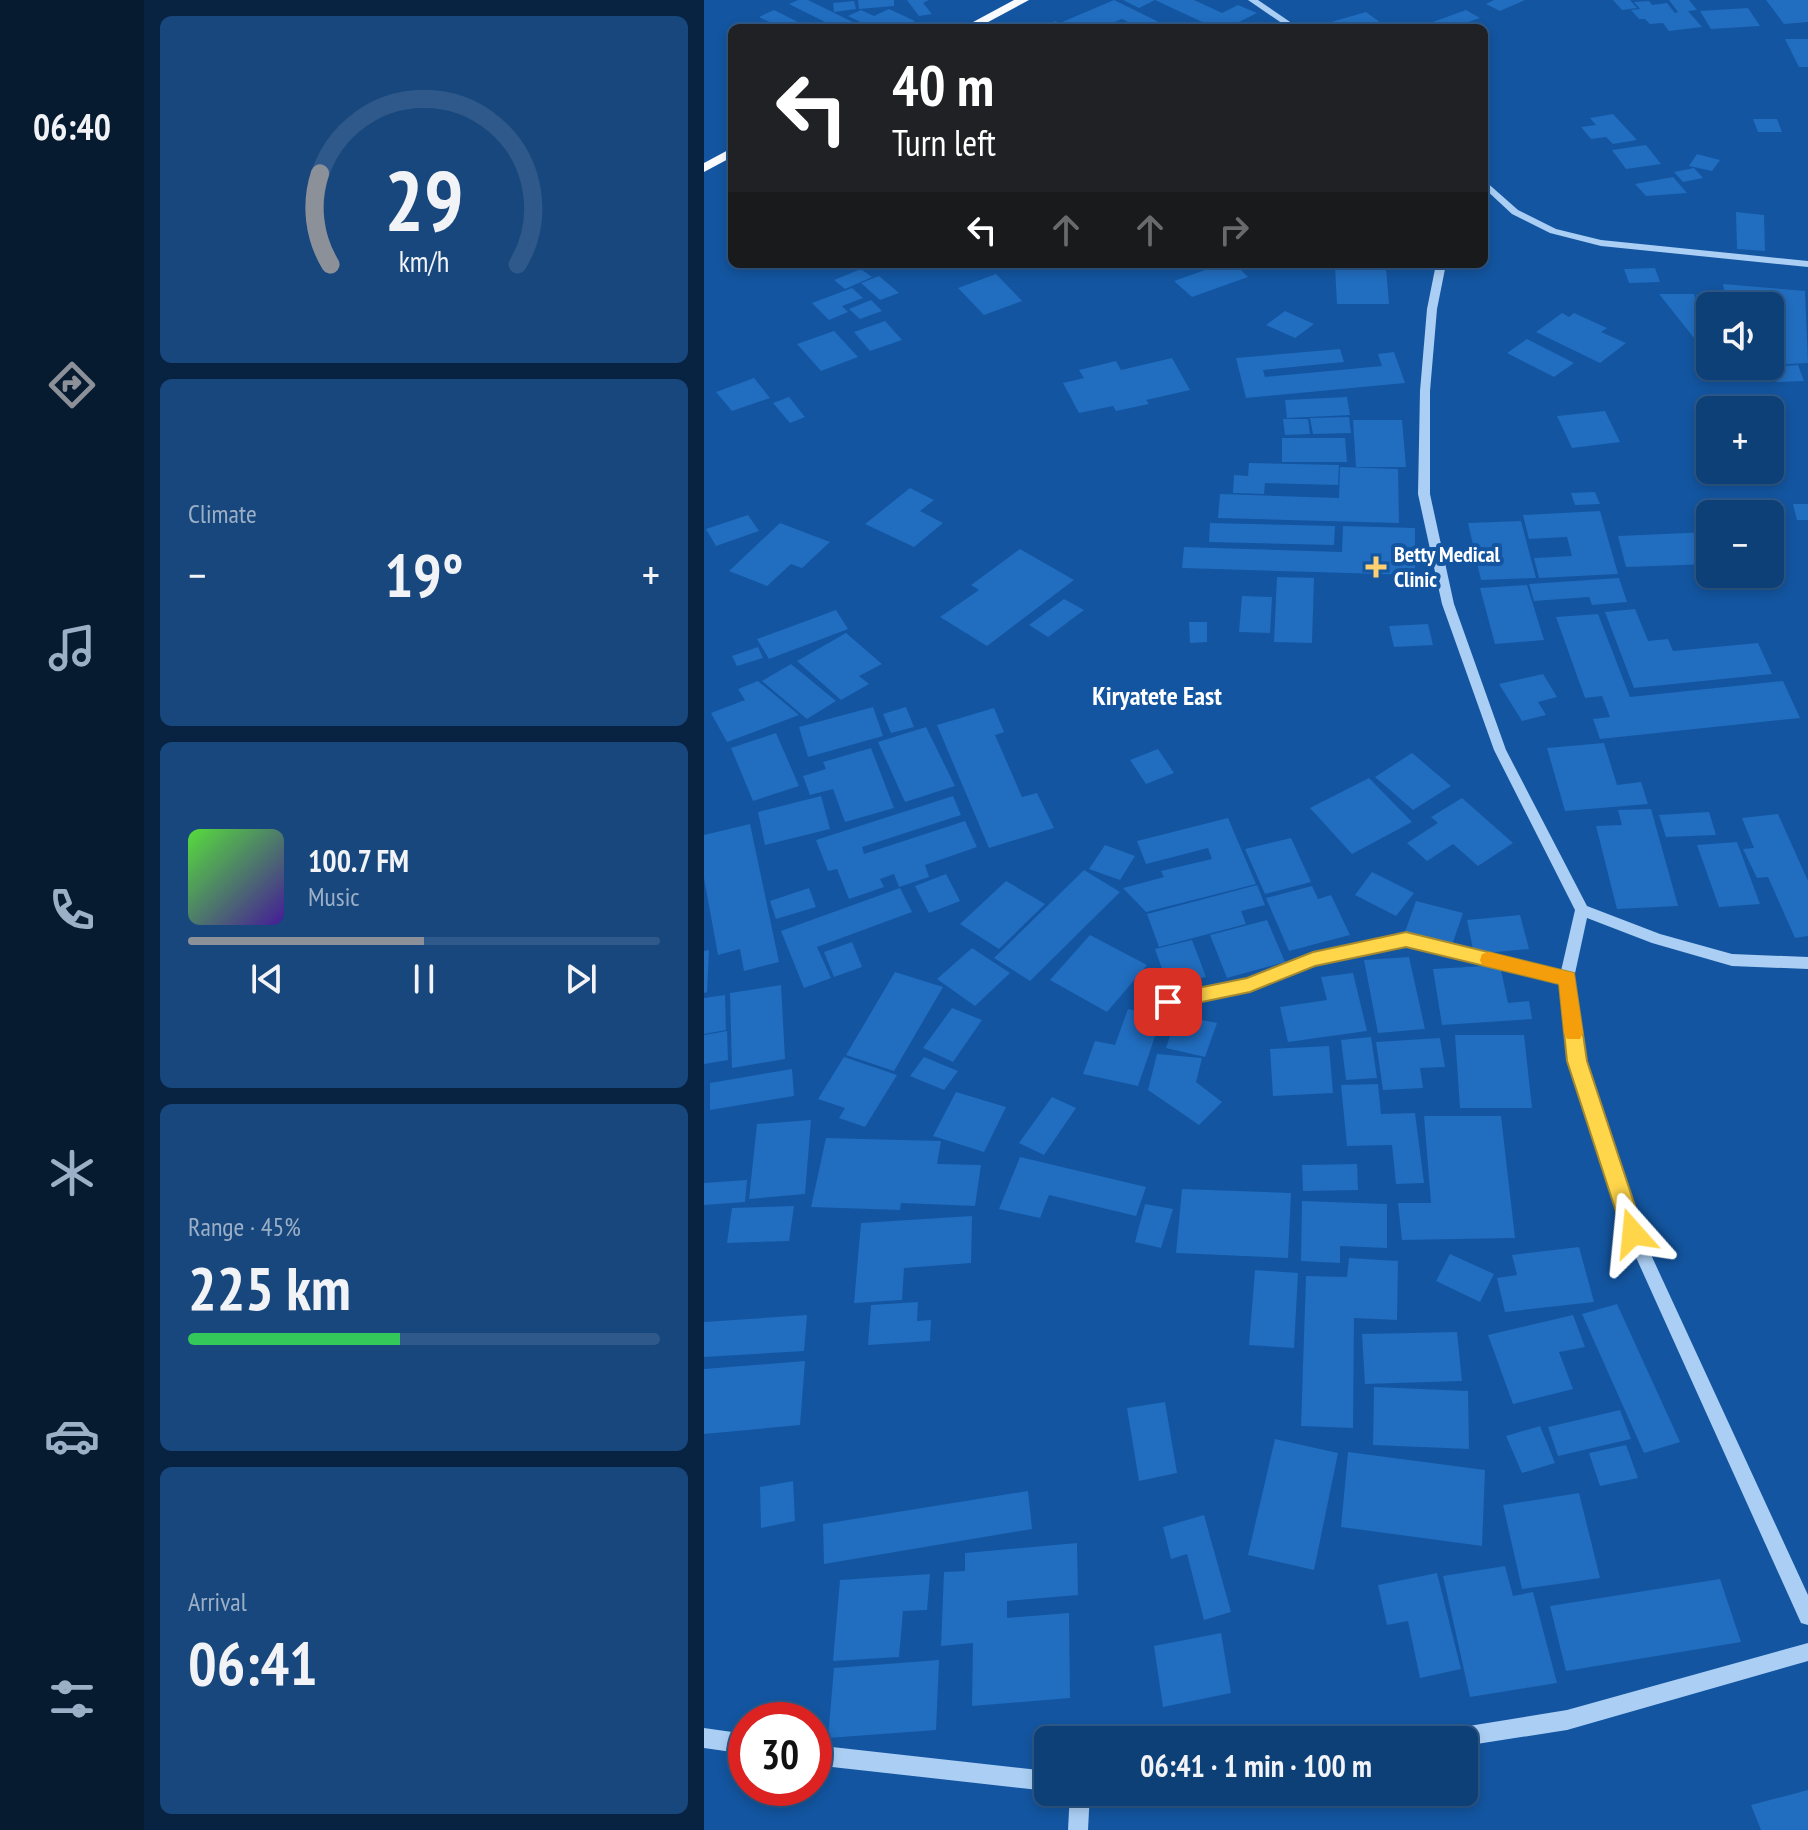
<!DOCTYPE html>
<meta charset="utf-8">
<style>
:root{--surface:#0e4078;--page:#17477d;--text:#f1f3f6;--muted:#9bafc6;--line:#2e598a;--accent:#8c9099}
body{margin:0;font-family:"PT Sans Narrow",sans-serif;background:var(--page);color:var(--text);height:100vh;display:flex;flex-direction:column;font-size:30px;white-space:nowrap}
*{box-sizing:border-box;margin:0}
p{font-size:26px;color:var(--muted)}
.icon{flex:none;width:44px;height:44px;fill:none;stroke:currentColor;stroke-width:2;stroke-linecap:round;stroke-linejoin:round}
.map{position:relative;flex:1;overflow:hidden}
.panel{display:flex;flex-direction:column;gap:16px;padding:16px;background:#082342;width:560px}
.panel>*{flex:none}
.banner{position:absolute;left:24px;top:24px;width:760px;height:244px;border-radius:12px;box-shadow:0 4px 12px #0003,0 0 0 2px var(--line);background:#202124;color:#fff;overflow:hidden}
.controls{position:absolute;left:992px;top:292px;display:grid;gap:16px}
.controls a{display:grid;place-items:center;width:88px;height:88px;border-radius:12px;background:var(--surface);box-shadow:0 4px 12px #0003,0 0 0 2px var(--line);font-size:40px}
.speed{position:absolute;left:24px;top:1702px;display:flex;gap:16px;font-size:40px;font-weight:700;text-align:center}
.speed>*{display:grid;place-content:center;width:104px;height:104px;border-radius:50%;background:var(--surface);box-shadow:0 4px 12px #0003,0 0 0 2px var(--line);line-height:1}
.speed .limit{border:12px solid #d22;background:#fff;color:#111}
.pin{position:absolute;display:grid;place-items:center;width:68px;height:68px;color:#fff;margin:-34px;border-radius:16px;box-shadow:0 4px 12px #0006}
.me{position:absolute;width:88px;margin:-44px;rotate:342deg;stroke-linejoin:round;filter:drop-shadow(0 0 6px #0008)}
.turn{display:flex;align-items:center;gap:28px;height:168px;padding:0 32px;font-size:36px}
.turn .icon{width:104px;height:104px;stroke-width:2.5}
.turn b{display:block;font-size:56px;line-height:68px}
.lanes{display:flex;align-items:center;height:76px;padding:0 32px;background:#0003;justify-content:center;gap:40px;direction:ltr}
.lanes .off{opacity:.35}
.big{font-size:60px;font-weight:700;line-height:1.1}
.panel .card{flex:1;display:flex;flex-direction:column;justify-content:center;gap:12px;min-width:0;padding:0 28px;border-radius:12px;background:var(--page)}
.panel .dial{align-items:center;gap:0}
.dial svg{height:208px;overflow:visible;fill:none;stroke:var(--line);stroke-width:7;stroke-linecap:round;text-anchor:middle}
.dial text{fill:var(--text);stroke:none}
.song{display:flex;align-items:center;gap:24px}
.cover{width:96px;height:96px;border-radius:12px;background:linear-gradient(135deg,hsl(110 70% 55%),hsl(260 70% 35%))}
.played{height:8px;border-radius:4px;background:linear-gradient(90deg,var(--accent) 50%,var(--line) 50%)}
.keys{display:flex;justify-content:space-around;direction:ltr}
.heat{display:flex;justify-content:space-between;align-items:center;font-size:44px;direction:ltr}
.charge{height:12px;border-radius:6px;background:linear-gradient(90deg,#34c759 45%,var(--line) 0)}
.trip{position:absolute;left:330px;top:1726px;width:444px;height:80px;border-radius:12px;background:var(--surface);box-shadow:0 4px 12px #0003,0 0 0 2px var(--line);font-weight:700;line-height:80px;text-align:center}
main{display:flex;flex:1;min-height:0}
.dock{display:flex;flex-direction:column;width:144px;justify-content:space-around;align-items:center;background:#061a30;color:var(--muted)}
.dock .icon{width:56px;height:56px}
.dock .on{color:var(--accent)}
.dock b{font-size:36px;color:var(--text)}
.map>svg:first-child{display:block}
</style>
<main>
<nav class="dock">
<b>06:40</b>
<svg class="icon on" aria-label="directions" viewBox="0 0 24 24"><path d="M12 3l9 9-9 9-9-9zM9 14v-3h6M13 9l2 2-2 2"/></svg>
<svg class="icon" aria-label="music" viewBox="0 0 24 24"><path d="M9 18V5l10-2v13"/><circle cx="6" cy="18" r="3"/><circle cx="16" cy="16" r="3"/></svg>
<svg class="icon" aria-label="phone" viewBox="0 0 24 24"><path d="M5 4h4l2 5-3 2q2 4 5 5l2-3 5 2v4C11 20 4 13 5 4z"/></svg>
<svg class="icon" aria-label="climate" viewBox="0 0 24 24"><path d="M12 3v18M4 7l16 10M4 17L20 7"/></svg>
<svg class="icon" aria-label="car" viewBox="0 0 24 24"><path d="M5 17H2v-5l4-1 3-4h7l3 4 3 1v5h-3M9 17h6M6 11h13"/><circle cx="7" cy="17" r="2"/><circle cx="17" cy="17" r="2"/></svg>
<svg class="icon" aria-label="filters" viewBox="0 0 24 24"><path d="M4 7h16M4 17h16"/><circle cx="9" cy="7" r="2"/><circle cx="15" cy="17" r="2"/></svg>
</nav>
<section class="panel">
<div class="card dial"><svg viewBox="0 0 100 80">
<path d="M14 69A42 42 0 1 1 86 69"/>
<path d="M14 69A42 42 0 0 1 10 34" stroke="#8c9099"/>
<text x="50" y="56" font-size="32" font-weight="700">29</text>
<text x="50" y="72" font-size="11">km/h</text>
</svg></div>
<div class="card"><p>Climate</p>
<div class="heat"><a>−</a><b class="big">19°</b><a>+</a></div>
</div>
<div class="card">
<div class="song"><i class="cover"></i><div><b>100.7 FM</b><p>Music</p></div></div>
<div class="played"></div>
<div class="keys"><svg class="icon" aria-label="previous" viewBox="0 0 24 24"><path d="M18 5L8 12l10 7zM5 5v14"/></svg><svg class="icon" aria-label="pause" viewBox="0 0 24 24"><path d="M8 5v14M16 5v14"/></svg><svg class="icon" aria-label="next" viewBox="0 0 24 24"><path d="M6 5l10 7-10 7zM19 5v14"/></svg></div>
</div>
<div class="card"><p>Range · 45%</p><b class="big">225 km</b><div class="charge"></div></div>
<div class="card"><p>Arrival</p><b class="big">06:41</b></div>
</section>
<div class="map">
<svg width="1104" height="1830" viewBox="0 0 1104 1830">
<rect width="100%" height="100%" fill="#1355a0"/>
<g fill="#216dbf">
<polygon points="94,0 104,0 161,28 133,28 85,4"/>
<polygon points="154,0 190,0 190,6 155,9"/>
<polygon points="203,0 225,0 219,3 228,14 215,16"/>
<polygon points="410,0 467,28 436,28 418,19 397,28 338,26 351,21 356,23"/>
<polygon points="419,0 490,0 518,13 534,5 553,13 523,28 511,28 451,0 435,8"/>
<polygon points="790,0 821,0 796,11 782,4"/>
<polygon points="909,0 926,0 933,8 918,10"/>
<polygon points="965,0 985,0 993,10 984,11 998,27 965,31 959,23 946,24 941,19 935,19 927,10 936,9 930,2 945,1 948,5 963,3 971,13 974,12"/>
<polygon points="1062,0 1104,0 1104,22 1080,24"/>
<polygon points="150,1 152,9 130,12 129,3"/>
<polygon points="1044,8 1056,26 1007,29 996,11"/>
<polygon points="185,9 211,21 195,28 169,28 144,16 157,10 170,16"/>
<polygon points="70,10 106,28 78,28 55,17"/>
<polygon points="762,10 776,18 747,28 712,28"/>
<polygon points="662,12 684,28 635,28 627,22"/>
<polygon points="1081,39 1104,39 1104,67 1095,67"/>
<polygon points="909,114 933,140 909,144 902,137 887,139 877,127 892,125 886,118"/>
<polygon points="1049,119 1073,119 1078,132 1054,132"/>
<polygon points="942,145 957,164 922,169 908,150"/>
<polygon points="993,154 1016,160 1008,171 985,166"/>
<polygon points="990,168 999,178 979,182 970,172"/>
<polygon points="969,177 983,193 942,196 931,184"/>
<polygon points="1032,212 1060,215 1061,251 1033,249"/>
<polygon points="518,264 531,264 544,277 488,297 470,281"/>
<polygon points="631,267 682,268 685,304 633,304"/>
<polygon points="951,268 956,282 925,283 920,269"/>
<polygon points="157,269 168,277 141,289 130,280"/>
<polygon points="292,274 318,301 280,315 254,288"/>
<polygon points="175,276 195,293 176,300 157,283"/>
<polygon points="1019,284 1101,291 1104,363 1066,365 1066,306 1023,306"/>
<polygon points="148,288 159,298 138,306 144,312 125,320 108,303"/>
<polygon points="955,294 990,294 998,326 992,295 1018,295 1021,306 1006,306 1006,358"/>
<polygon points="167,300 178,311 156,319 145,309"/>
<polygon points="581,311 610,324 591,338 562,325"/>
<polygon points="858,313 865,317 870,313 903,328 897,332 922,343 896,363 832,332"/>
<polygon points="181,321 198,340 166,351 150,332"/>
<polygon points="130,331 154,357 117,371 93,344"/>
<polygon points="823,339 870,363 850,377 803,353"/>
<polygon points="636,349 640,362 559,370 561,377 678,366 674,354 690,352 701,383 542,398 532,358"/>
<polygon points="468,358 486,390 442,400 445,404 412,411 409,406 375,413 359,383 380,378 375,370 412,361 417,370"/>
<polygon points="1094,365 1100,381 1072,382 1065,367"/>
<polygon points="50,378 66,398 28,411 12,392"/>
<polygon points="85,397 101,417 86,423 69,403"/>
<polygon points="643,397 646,415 583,418 581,400"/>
<polygon points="901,411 916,442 868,448 853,416"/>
<polygon points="645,417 647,433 609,434 606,418"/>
<polygon points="579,419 604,419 606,434 581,435"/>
<polygon points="649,420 698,420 702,467 652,467"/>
<polygon points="578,438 641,438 643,462 578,462"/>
<polygon points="545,463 635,465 634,485 561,483 560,494 529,493 530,475 544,476"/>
<polygon points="636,467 694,469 695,523 514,518 516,494 635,498"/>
<polygon points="206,488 230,500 216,511 239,523 210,547 161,524"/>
<polygon points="891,492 896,504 871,505 867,493"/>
<polygon points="1089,504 1104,504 1104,520 1093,520"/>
<polygon points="896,511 914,574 835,578 830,558 868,556 863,537 825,539 819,515"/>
<polygon points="44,515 55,531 12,546 2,529"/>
<polygon points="817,521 832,578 777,580 764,523"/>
<polygon points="76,523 126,542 98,568 87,564 63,586 25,571"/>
<polygon points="506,523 631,526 630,545 505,542"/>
<polygon points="639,526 711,528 711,575 478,568 480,547 638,552"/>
<polygon points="1006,532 1006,564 922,567 914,536"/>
<polygon points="316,549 370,580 283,646 236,617 275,590 267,585"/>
<polygon points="573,577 610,578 608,643 570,642"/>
<polygon points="915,578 923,602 888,605 885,597 830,601 825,584"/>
<polygon points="823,585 840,640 791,644 776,588"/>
<polygon points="538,596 568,597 566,633 535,632"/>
<polygon points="360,599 380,610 344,637 325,625"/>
<polygon points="931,609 944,641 964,639 969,651 1054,643 1068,674 930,688 901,612"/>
<polygon points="132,610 144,629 65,659 53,639"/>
<polygon points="894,614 926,697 1079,681 1096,718 896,739 889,719 906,717 898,696 881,698 852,617"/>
<polygon points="485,622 503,622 503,642 486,643"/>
<polygon points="724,624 729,645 690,647 685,626"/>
<polygon points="142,633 178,664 155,676 165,684 137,700 93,661"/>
<polygon points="54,647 59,658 33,666 28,656"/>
<polygon points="87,664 132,701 103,719 58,681"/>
<polygon points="839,674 853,697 834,702 842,715 818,721 795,684"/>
<polygon points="54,681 95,715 23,742 7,713 41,700 34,689"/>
<polygon points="169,707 179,736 104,757 95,727"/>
<polygon points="202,707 210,727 187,733 179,714"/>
<polygon points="290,708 300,732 291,735 318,797 333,793 350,828 285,848 233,725"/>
<polygon points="222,727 251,786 201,802 174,742"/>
<polygon points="72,733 95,786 49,801 27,748"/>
<polygon points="900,743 913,785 937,782 944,804 861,811 843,748"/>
<polygon points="167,748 190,808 141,822 129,789 106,795 99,776 122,769 119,762"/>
<polygon points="454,749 470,773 442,784 426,760"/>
<polygon points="708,753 747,786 709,810 671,777"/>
<polygon points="665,778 708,822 648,854 606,808"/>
<polygon points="117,796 126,829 61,845 54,812"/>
<polygon points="249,796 257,815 158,847 160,854 261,821 273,847 221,865 225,877 195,887 190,874 176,879 180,887 145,899 133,869 124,871 112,840"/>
<polygon points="758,798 809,843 774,866 749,844 723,861 703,843 734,823 727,817"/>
<polygon points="947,809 974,906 913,909 892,826 918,825 914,810"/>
<polygon points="1005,812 1012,835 962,837 955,815"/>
<polygon points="1074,814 1104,881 1104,936 1091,938 1064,877 1053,878 1039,849 1050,848 1038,818"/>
<polygon points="524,818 552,884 442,912 419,888 460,877 457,871 508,859 504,848 442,864 433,841"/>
<polygon points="46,824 75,962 40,971 36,949 14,955 0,878 0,835"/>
<polygon points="587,838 607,882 561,894 541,849"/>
<polygon points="1033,842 1056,904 1015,907 993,845"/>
<polygon points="401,845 431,856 416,880 385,869"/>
<polygon points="380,870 416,892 326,981 290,958"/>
<polygon points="668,872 710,893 692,916 651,895"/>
<polygon points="242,874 256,901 225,913 211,886"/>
<polygon points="302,881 341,904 295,949 256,924"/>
<polygon points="553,885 561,905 537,911 542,924 455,947 443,914"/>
<polygon points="608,886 614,899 627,895 646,935 585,951 562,898"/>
<polygon points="105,888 112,907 72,919 66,901"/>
<polygon points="196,888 208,912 113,947 127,978 100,988 77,931"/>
<polygon points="712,901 759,913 748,945 701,932"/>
<polygon points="816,915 825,949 770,954 763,920"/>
<polygon points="563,920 581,962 523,978 506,935"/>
<polygon points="386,935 443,965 403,1012 346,980"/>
<polygon points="488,940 502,977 464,986 451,949"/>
<polygon points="148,942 158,967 130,977 120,952"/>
<polygon points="268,948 306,973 271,1006 233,979"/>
<polygon points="5,950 3,992 0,993 0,951"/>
<polygon points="705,957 721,1029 674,1033 660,960"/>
<polygon points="796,965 804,1003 825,1001 828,1019 738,1025 729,969"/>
<polygon points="191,972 239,987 190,1071 142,1055"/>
<polygon points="649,973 663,1031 584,1042 576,1007 623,1000 617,977"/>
<polygon points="77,985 81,1059 28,1068 26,993"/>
<polygon points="21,995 22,1030 0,1034 0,998"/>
<polygon points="248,1008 278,1020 249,1062 219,1048"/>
<polygon points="424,1009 458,1016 434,1086 379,1074 391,1041 411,1045"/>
<polygon points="473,1015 513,1023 501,1057 462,1048"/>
<polygon points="23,1031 24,1060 0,1064 0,1035"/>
<polygon points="751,1035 820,1035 828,1108 756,1108"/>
<polygon points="667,1037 673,1078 642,1080 637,1040"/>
<polygon points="736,1038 741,1067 716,1068 719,1088 679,1090 672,1042"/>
<polygon points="625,1046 629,1093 569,1096 566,1049"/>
<polygon points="453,1054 498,1058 492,1082 518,1102 495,1125 444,1090"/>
<polygon points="140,1057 193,1075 161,1127 135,1118 141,1108 114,1099"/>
<polygon points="220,1057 254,1071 240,1090 206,1076"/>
<polygon points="88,1069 90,1096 6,1110 6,1083"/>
<polygon points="674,1084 677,1114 711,1113 720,1183 692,1184 688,1145 643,1146 637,1085"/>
<polygon points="252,1092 302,1107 280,1152 229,1136"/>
<polygon points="348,1097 372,1108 340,1155 315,1143"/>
<polygon points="720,1116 797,1116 811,1238 698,1240 694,1203 727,1203"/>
<polygon points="107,1120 101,1194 45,1199 53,1124"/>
<polygon points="122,1138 237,1141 233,1164 277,1165 271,1206 197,1203 196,1210 107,1207"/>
<polygon points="316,1157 442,1187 432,1216 345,1195 336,1218 295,1209"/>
<polygon points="653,1164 654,1190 599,1191 598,1165"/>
<polygon points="43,1180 41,1202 0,1205 0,1183"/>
<polygon points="478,1189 587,1193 584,1258 472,1253"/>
<polygon points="598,1201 683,1204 683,1248 636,1246 636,1263 597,1261"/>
<polygon points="441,1204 469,1209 457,1248 431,1242"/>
<polygon points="90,1206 85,1241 23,1243 28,1208"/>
<polygon points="268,1216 267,1263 200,1268 198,1300 150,1303 157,1223"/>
<polygon points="875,1247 890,1302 801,1312 793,1278 813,1275 808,1255"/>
<polygon points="746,1254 790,1274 776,1302 732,1281"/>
<polygon points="645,1258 694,1261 693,1320 650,1318 649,1428 597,1426 602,1276 643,1277"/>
<polygon points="551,1270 594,1273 590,1348 545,1345"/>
<polygon points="214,1302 213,1321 227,1320 226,1341 164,1345 167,1305"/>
<polygon points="913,1304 976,1442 940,1453 878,1314"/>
<polygon points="103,1315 100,1351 0,1357 0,1322"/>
<polygon points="869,1315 881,1347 855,1352 869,1389 809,1404 784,1335"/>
<polygon points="753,1332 758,1381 661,1384 658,1334"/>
<polygon points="101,1361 96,1425 0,1434 0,1369"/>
<polygon points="670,1387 764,1391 765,1449 669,1445"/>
<polygon points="461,1402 473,1473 435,1481 423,1408"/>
<polygon points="916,1410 927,1439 854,1456 844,1427"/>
<polygon points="836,1426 851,1463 818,1473 802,1436"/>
<polygon points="571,1439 634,1453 610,1570 544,1555"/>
<polygon points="922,1445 934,1478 896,1486 885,1453"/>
<polygon points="644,1452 781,1470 778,1546 637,1527"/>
<polygon points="89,1481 91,1521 57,1528 56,1487"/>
<polygon points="324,1491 328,1529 120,1564 119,1524"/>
<polygon points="875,1493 896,1578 818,1589 799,1505"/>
<polygon points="500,1515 527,1612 500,1620 483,1554 467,1559 459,1527"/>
<polygon points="373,1543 374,1595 303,1601 303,1618 365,1613 366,1698 268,1706 269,1643 237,1646 240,1572 261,1571 261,1553"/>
<polygon points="801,1566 809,1596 829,1592 853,1683 766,1697 739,1576"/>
<polygon points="733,1573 757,1669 716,1678 704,1621 683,1625 674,1585"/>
<polygon points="226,1574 223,1610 199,1611 195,1657 129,1661 136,1580"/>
<polygon points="1016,1579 1037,1642 862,1671 846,1606"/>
<polygon points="517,1633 527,1693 459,1707 450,1646"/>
<polygon points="235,1660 232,1730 124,1738 130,1668"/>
<polygon points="1104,1790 1104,1830 1057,1830 1047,1805"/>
</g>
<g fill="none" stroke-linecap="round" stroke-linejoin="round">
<g fill="#abcff4" fill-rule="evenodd">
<polygon points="544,0 554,0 595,28 585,28"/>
<polygon points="780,180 814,210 852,229 897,240 1104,261 1104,267 897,246 846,233 808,214 780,188"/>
<polygon points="732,264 742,264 733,309 726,391 726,494 750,604 802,750 883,906 956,934 1028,954 1104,957 1104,969 1028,966 948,943 883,918 870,978 880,1061 937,1233 1104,1595 1104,1625 1097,1623 921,1233 866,1061 856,982 702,946 611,964 546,991 464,1008 459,1006 457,1002 459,998 464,996 544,980 609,953 702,934 857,971 871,910 790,750 738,604 714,494 716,391 723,309"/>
<polygon points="1104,1643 1104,1661 863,1730 760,1746 760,1740 730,1740 733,1733 740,1730 863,1710"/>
<polygon points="0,1728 42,1734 42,1754 0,1748"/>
<polygon points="110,1745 344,1771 344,1791 110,1765"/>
<polygon points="366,1792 386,1792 384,1830 364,1830"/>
</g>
<g fill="#f9fbff" fill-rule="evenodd">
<polygon points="310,0 325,0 273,28 258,28"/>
<polygon points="28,148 28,157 0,172 0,163"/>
</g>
</g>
<polygon fill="#ffd54a" stroke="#a68a30" stroke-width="2" points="702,932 870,973 883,1061 940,1233 937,1240 929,1243 922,1240 919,1233 863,1061 855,984 702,947 611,966 546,992 464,1009 457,1007 455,1002 457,996 464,994 543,978 609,952"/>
<polygon fill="#f59e0b" points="785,952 870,973 879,1033 876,1039 863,1039 860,1033 855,984 778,965 776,960 778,954"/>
<path fill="#ffd06f" stroke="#1355a0" stroke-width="3" d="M668 555h8v8h8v8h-8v8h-8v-8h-8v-8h8z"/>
<g text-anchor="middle" stroke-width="8" stroke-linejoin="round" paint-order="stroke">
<g font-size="22" font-weight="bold" fill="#fff" stroke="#1355a0" text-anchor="start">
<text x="690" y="562">Betty Medical<tspan x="690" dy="25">Clinic</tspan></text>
</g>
<g font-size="26" font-weight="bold" fill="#fff" stroke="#1355a0">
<text x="453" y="705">Kiryatete East</text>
</g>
</g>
</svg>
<div class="controls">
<a><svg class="icon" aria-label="sound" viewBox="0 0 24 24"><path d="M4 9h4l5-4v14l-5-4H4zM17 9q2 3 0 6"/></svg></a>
<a>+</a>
<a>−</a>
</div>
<div class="speed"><div class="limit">30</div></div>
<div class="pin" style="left:464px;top:1002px;background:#d93025"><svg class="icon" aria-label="arrive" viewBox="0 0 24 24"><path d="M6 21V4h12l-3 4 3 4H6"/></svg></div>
<svg class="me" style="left:929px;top:1233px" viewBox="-20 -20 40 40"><path d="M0-17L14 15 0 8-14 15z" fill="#ffd54a" stroke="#fff" stroke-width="4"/></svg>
<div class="trip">06:41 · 1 min · 100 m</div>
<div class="banner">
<div class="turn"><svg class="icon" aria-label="left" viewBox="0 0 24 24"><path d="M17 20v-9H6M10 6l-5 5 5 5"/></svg><div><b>40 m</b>Turn left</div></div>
<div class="lanes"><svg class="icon" aria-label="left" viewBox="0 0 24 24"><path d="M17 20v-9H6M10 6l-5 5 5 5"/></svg><svg class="icon off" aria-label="ahead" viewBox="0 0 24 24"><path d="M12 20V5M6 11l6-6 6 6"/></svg><svg class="icon off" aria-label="ahead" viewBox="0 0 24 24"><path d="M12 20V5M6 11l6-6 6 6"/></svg><svg class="icon off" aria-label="right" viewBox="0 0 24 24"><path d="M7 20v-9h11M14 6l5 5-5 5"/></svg></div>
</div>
</div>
</main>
